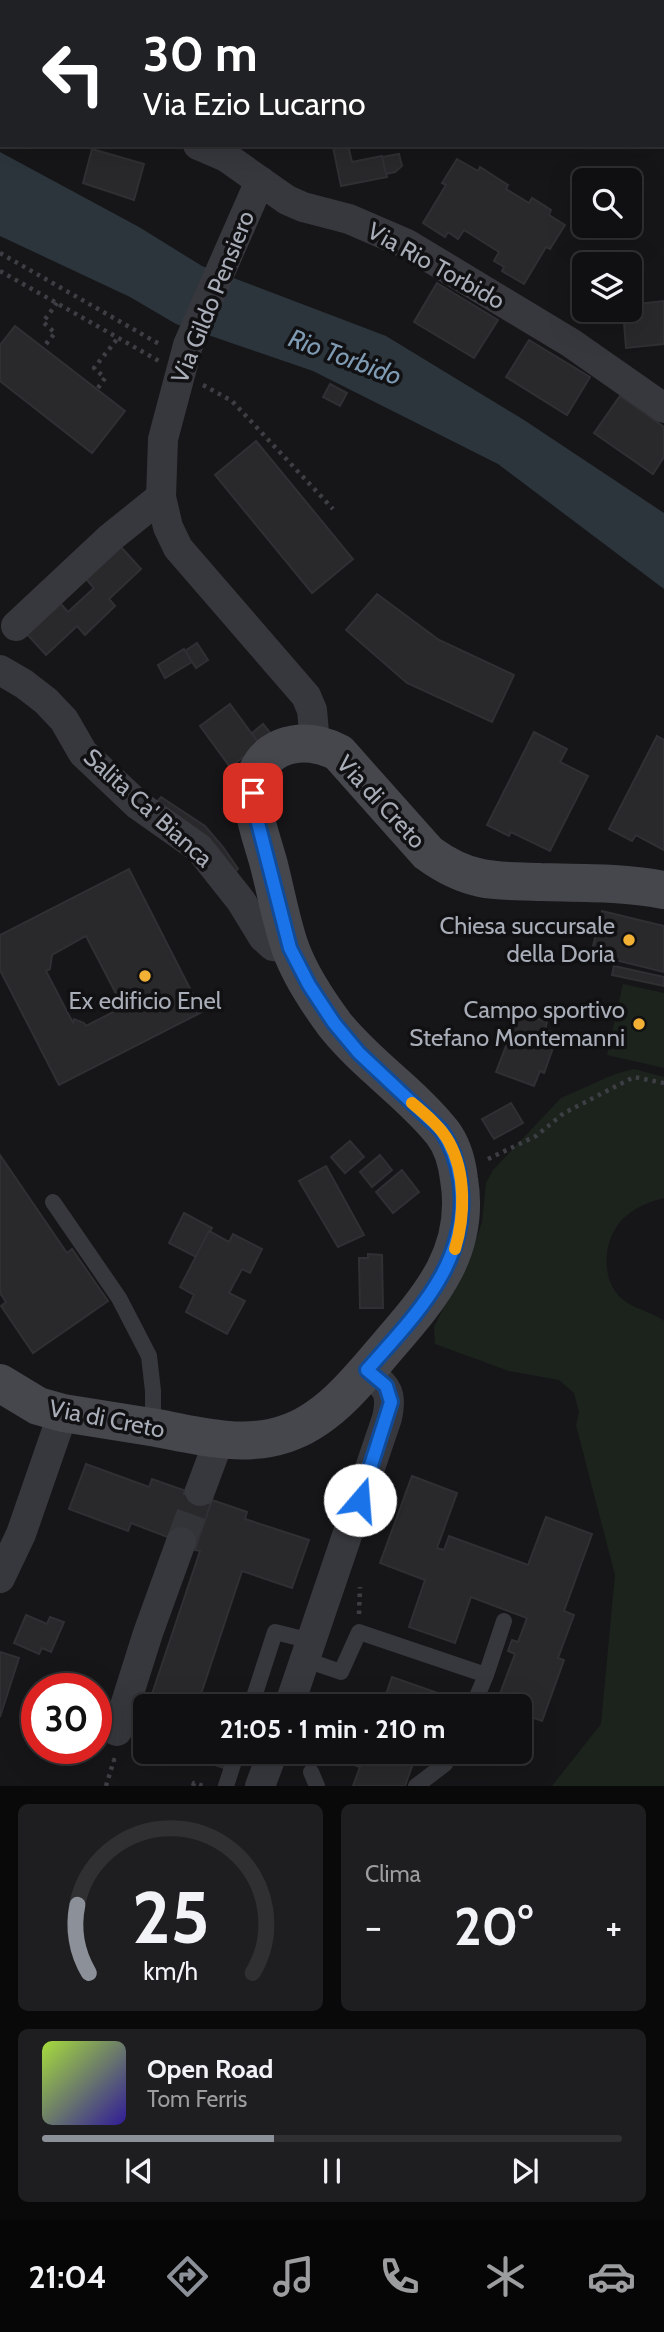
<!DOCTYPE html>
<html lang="it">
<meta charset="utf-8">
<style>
:root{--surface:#101012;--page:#1e1e20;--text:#f1f3f6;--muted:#9c9d9f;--line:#303032;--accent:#8c9099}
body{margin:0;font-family:Cabin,sans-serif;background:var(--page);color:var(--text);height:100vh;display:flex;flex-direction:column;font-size:26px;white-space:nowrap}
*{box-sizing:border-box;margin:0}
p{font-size:23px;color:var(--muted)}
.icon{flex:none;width:38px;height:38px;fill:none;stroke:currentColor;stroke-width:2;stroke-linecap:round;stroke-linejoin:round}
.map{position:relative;height:1786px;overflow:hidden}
.sheet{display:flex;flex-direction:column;gap:18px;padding:18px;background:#09090a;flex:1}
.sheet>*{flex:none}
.hud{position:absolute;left:0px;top:0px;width:665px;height:147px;box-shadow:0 7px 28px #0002,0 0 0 2px var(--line);background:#202124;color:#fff;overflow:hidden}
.controls{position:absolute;left:572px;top:168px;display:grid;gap:14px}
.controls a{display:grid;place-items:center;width:70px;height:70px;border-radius:10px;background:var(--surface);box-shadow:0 7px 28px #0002,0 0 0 2px var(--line);font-size:35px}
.speed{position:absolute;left:21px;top:1673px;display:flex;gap:14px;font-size:35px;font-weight:700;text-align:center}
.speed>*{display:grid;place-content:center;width:91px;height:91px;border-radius:50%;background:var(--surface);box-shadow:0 7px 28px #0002,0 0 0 2px var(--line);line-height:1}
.speed .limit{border:10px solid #d22;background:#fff;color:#111}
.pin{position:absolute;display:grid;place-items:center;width:60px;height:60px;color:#fff;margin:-30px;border-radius:14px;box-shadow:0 4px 10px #0006}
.me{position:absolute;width:77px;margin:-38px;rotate:18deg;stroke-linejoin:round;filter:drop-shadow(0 0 5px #0008)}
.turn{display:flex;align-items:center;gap:24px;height:147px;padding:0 28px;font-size:32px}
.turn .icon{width:91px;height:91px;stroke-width:2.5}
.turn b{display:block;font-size:49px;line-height:60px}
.big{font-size:52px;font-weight:700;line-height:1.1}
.sheet .card{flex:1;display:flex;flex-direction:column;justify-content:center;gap:10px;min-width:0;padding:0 24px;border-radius:10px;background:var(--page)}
.sheet .dial{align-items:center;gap:0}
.dial svg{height:182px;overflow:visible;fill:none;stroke:var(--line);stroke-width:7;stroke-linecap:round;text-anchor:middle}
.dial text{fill:var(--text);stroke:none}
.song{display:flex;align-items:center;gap:21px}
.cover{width:84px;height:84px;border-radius:10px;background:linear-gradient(135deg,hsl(80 70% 55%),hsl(250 70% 35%))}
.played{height:7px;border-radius:4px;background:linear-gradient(90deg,var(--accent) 40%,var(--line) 40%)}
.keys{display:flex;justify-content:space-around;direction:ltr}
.heat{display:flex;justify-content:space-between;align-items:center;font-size:38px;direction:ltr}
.sheet .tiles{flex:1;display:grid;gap:18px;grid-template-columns:1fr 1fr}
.card:last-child{grid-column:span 2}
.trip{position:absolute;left:133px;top:1694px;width:399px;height:70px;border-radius:10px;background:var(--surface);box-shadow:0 7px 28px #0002,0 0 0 2px var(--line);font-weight:700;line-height:70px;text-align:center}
.tab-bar{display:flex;height:112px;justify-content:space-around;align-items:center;background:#060607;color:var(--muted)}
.tab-bar .icon{width:49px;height:49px}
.tab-bar .current{color:var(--accent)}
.tab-bar b{font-size:32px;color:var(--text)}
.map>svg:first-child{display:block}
</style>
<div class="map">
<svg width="664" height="1786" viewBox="0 0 664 1786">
<rect width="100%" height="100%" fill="#161618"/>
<g fill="#1c231d">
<polygon points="623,984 664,993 664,1068 607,1055"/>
<path d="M634,1069L664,1077V1198C647,1202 628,1210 617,1226C603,1246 602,1279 620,1297C632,1309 651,1311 664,1321V1786H552L601,1724L615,1575L576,1425L579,1412L574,1393L559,1380L509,1371L435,1344L434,1327L475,1243L482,1222L486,1183L493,1170L561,1098L615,1074Z"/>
</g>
<polygon fill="#2c353c" points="0,152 139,227 202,266 386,336 524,420 664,513 664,589 498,464 313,371 176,324 130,297 0,236"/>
<g fill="#29292c" stroke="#303034" stroke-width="2" fill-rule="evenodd">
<polygon points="348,145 352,162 382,156 387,177 341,186 333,147"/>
<polygon points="92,149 144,164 134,200 83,183"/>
<polygon points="399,154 402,166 395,172 386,174 382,157"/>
<polygon points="457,159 478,171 480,167 508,185 506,189 529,203 532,198 551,210 549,215 565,225 550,249 546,247 524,284 502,271 504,267 494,261 499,252 464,230 458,239 448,232 445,237 423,223 446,185 442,183"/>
<polygon points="437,283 498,320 474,358 414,322"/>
<polygon points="664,301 664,344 626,348 623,310 630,310 630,305"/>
<polygon points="15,326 125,411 92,453 0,381 0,345"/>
<polygon points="529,340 590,377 567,415 506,377"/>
<polygon points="330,384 347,393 340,406 323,397"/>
<polygon points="620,396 664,427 664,457 653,474 594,433"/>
<polygon points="256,441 353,559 312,593 215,475"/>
<polygon points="121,547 141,569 109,599 115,606 85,635 77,626 46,655 26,633 60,603 68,612 94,588 86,579"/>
<polygon points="377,594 439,640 514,675 492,722 407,683 346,630"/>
<polygon points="197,643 208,660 196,668 185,651"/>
<polygon points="184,649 192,662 165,678 158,665"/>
<polygon points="230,704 260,745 230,767 200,726"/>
<polygon points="263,724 272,735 260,745 252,733"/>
<polygon points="534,732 567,749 560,762 588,776 550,851 511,832 509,836 487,825"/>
<polygon points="657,736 664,740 664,850 636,835 632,841 609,829"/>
<polygon points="161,797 205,826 223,847 238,869 229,878 151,809"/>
<path d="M129,869L202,1012L59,1085L0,970V935ZM86,936L123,1007L86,1026L84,1023L74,1019L73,1023L46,971L50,969L52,955Z"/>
<polygon points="602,911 664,926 664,972 591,954"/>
<polygon points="614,966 664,977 664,986 612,975"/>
<polygon points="519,1012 547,1022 545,1030 558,1034 544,1073 540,1071 534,1086 496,1072"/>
<polygon points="511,1103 523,1123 494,1139 482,1119"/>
<polygon points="350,1141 364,1157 345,1173 331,1157"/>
<polygon points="0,1155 67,1253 72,1249 108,1301 33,1353 1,1306 6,1302 0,1293"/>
<polygon points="380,1155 392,1170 372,1187 360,1172"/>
<polygon points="326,1166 364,1235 338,1247 299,1181"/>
<polygon points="402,1170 419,1192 393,1213 376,1192"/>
<polygon points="184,1213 212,1228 196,1257 169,1243"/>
<polygon points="209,1231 229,1242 233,1234 262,1249 250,1273 242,1269 229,1293 245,1301 227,1334 186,1312 194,1295 180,1287"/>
<polygon points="368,1254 382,1255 383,1308 360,1308 359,1258 368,1258"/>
<polygon points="86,1464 149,1487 152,1479 212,1500 196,1548 131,1523 128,1531 69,1509"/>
<polygon points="412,1476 457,1493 437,1548 444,1550 449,1536 528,1565 546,1517 592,1534 564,1611 574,1615 558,1658 564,1660 542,1721 520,1713 520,1706 496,1704 515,1654 508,1651 512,1640 518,1642 527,1618 471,1597 455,1643 409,1627 425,1580 380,1563"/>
<polygon points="212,1500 247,1512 245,1519 309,1540 292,1588 242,1571 197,1706 148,1706 200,1551 195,1550"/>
<polygon points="26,1615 47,1624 50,1617 64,1622 51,1652 42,1648 39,1654 14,1643"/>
<polygon points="0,1652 19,1658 0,1717"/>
<polygon points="392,1677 438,1693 433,1706 382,1706"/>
<polygon points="175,1752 233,1752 227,1769"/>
<polygon points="316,1752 417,1752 405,1786 353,1786 360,1767"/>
</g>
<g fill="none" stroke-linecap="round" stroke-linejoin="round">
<polyline stroke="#333438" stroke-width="30" stroke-dasharray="30 15" stroke-linecap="butt" points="181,1542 200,1491"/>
<g stroke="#3d3f44" stroke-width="4.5" stroke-dasharray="3.5 5" stroke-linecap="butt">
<polyline points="99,0 101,2"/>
<polyline points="0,253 161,345"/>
<polyline points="0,271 159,361"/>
<polyline points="46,344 55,333 43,322 57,303"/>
<polyline points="203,385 232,401 333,509"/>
<polyline points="98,388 105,378 94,368 118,338"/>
<polyline points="488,1159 536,1136 564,1113 634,1077 664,1083"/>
<polyline points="359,1614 360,1587"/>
<polyline points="106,1786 114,1760 111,1760"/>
<polyline points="193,1786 194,1783 204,1786"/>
</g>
<g stroke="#37383d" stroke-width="16">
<polyline points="53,1202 119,1298 149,1356 153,1391 153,1428"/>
<polyline points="306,1660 341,1672 359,1632 486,1675 504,1621"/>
<polyline points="251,1706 275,1632 311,1641"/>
<polyline points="473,1706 486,1675"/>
<polyline points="311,1772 317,1786"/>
<polyline points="226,1786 237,1752"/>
<polyline points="416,1786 445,1764 451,1752"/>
</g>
<g stroke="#37383d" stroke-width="30">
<polyline points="0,105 2,105"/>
<polyline points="198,145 226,157 287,200 303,207 349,219 407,244 571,343 664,408"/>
<polyline points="260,181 188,345 163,439 161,497 168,527 178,548 306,696 312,710 315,743"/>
<polyline points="16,626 110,538 161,497"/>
<polyline points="0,670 24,684 46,701 64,720 83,753 138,805 199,848 241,901 263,937 273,946 290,948"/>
<polyline points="200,1491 219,1440"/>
<polyline points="0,1578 21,1534 63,1413"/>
<path d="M289,1706L387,1418C393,1391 386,1387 367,1370"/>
<polyline points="117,1731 148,1633 181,1542"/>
<polyline points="260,1786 273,1752"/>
</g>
<path stroke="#45474d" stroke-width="38" d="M0,1383L38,1406L63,1413C94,1418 126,1423 157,1428C198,1436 244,1448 285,1434C327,1421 359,1380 387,1347C431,1296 471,1251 459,1179C457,1162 453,1146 442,1132C411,1093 367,1065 335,1025C318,1002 299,973 290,947C281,921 276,892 269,865C262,838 245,799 257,772C272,739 311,738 339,753L428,853C443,864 461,874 481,878C500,882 521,881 540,882C582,883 623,882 664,890"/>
</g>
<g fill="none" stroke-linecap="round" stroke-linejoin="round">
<defs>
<path id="route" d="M253,793L257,819L290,948L309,985L334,1023L359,1053L441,1130C452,1146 457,1161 460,1180C472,1261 416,1314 367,1370L386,1386L391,1402L360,1500"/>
</defs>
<use href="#route" stroke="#114b97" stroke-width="18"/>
<use href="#route" stroke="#1a73e8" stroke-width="12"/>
<path stroke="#f59e0b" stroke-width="12" d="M412,1103C425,1114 441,1127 449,1142C466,1173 465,1216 455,1249"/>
</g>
<g fill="#f2b134" stroke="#111113" stroke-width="2.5">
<circle cx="629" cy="940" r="7"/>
<circle cx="145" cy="976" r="7"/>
<circle cx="639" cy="1024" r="7"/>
</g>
<g text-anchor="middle" stroke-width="7" stroke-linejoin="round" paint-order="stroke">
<g font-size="24" fill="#a8adb8" stroke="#111113">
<text transform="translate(436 266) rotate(29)" y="8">Via Rio Torbido</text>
<text transform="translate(213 297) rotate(-68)" y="8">Via Gildo Pensiero</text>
<text transform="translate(381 802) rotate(47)" y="8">Via di Creto</text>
<text transform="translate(148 808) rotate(42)" y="8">Salita Ca' Bianca</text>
<text transform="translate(107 1419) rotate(11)" y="8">Via di Creto</text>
</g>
<g font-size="24" fill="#a8adb8" stroke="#111113" text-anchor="end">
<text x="615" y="934">Chiesa succursale<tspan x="615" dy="28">della Doria</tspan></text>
<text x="145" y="1009" text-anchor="middle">Ex edificio Enel</text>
<text x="625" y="1018">Campo sportivo<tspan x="625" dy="28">Stefano Montemanni</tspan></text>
</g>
<g font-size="26" font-style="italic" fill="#7f9bb3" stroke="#111113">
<text transform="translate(345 357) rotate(20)" y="9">Rio Torbido</text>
</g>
</g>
</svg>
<div class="controls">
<a><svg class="icon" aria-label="search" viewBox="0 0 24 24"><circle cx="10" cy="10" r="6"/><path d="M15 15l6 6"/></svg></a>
<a><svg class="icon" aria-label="layers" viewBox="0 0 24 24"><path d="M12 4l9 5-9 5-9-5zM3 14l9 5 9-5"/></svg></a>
</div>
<div class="speed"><div class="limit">30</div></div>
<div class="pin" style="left:253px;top:793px;background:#d93025"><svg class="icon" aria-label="arrive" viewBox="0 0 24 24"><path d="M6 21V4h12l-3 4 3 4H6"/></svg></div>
<svg class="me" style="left:360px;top:1500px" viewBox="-20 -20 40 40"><circle r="19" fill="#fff"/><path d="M0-13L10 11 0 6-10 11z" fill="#1a73e8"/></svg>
<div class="trip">21:05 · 1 min · 210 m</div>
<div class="hud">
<div class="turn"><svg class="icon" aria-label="left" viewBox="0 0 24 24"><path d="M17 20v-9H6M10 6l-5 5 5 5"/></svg><div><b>30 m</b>Via Ezio Lucarno</div></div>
</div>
</div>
<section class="sheet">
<div class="tiles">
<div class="card dial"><svg viewBox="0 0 100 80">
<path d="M14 69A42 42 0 1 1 86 69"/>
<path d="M14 69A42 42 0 0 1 9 39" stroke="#8c9099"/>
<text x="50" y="56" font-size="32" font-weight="700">25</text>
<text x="50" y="72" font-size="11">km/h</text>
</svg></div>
<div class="card"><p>Clima</p>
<div class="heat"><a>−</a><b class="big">20°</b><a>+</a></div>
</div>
<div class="card">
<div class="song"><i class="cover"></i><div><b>Open Road</b><p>Tom Ferris</p></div></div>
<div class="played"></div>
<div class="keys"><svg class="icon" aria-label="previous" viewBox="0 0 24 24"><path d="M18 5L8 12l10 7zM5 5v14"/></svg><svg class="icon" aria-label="pause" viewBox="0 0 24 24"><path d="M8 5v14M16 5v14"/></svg><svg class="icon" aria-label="next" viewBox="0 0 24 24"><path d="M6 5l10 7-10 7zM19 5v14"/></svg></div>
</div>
</div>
</section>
<nav class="tab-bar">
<b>21:04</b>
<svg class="icon current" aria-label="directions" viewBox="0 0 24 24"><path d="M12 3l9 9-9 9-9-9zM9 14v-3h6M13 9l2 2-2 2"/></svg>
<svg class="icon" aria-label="music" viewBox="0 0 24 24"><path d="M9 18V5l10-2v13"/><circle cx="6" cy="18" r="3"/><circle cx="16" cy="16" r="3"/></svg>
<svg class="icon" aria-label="phone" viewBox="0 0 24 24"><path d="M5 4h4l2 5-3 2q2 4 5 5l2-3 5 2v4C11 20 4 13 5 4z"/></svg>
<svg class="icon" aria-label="climate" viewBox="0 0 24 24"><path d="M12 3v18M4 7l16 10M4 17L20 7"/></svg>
<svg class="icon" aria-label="car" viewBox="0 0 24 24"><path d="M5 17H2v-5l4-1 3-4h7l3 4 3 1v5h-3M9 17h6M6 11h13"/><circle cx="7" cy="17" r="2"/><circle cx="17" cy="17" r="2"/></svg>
</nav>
